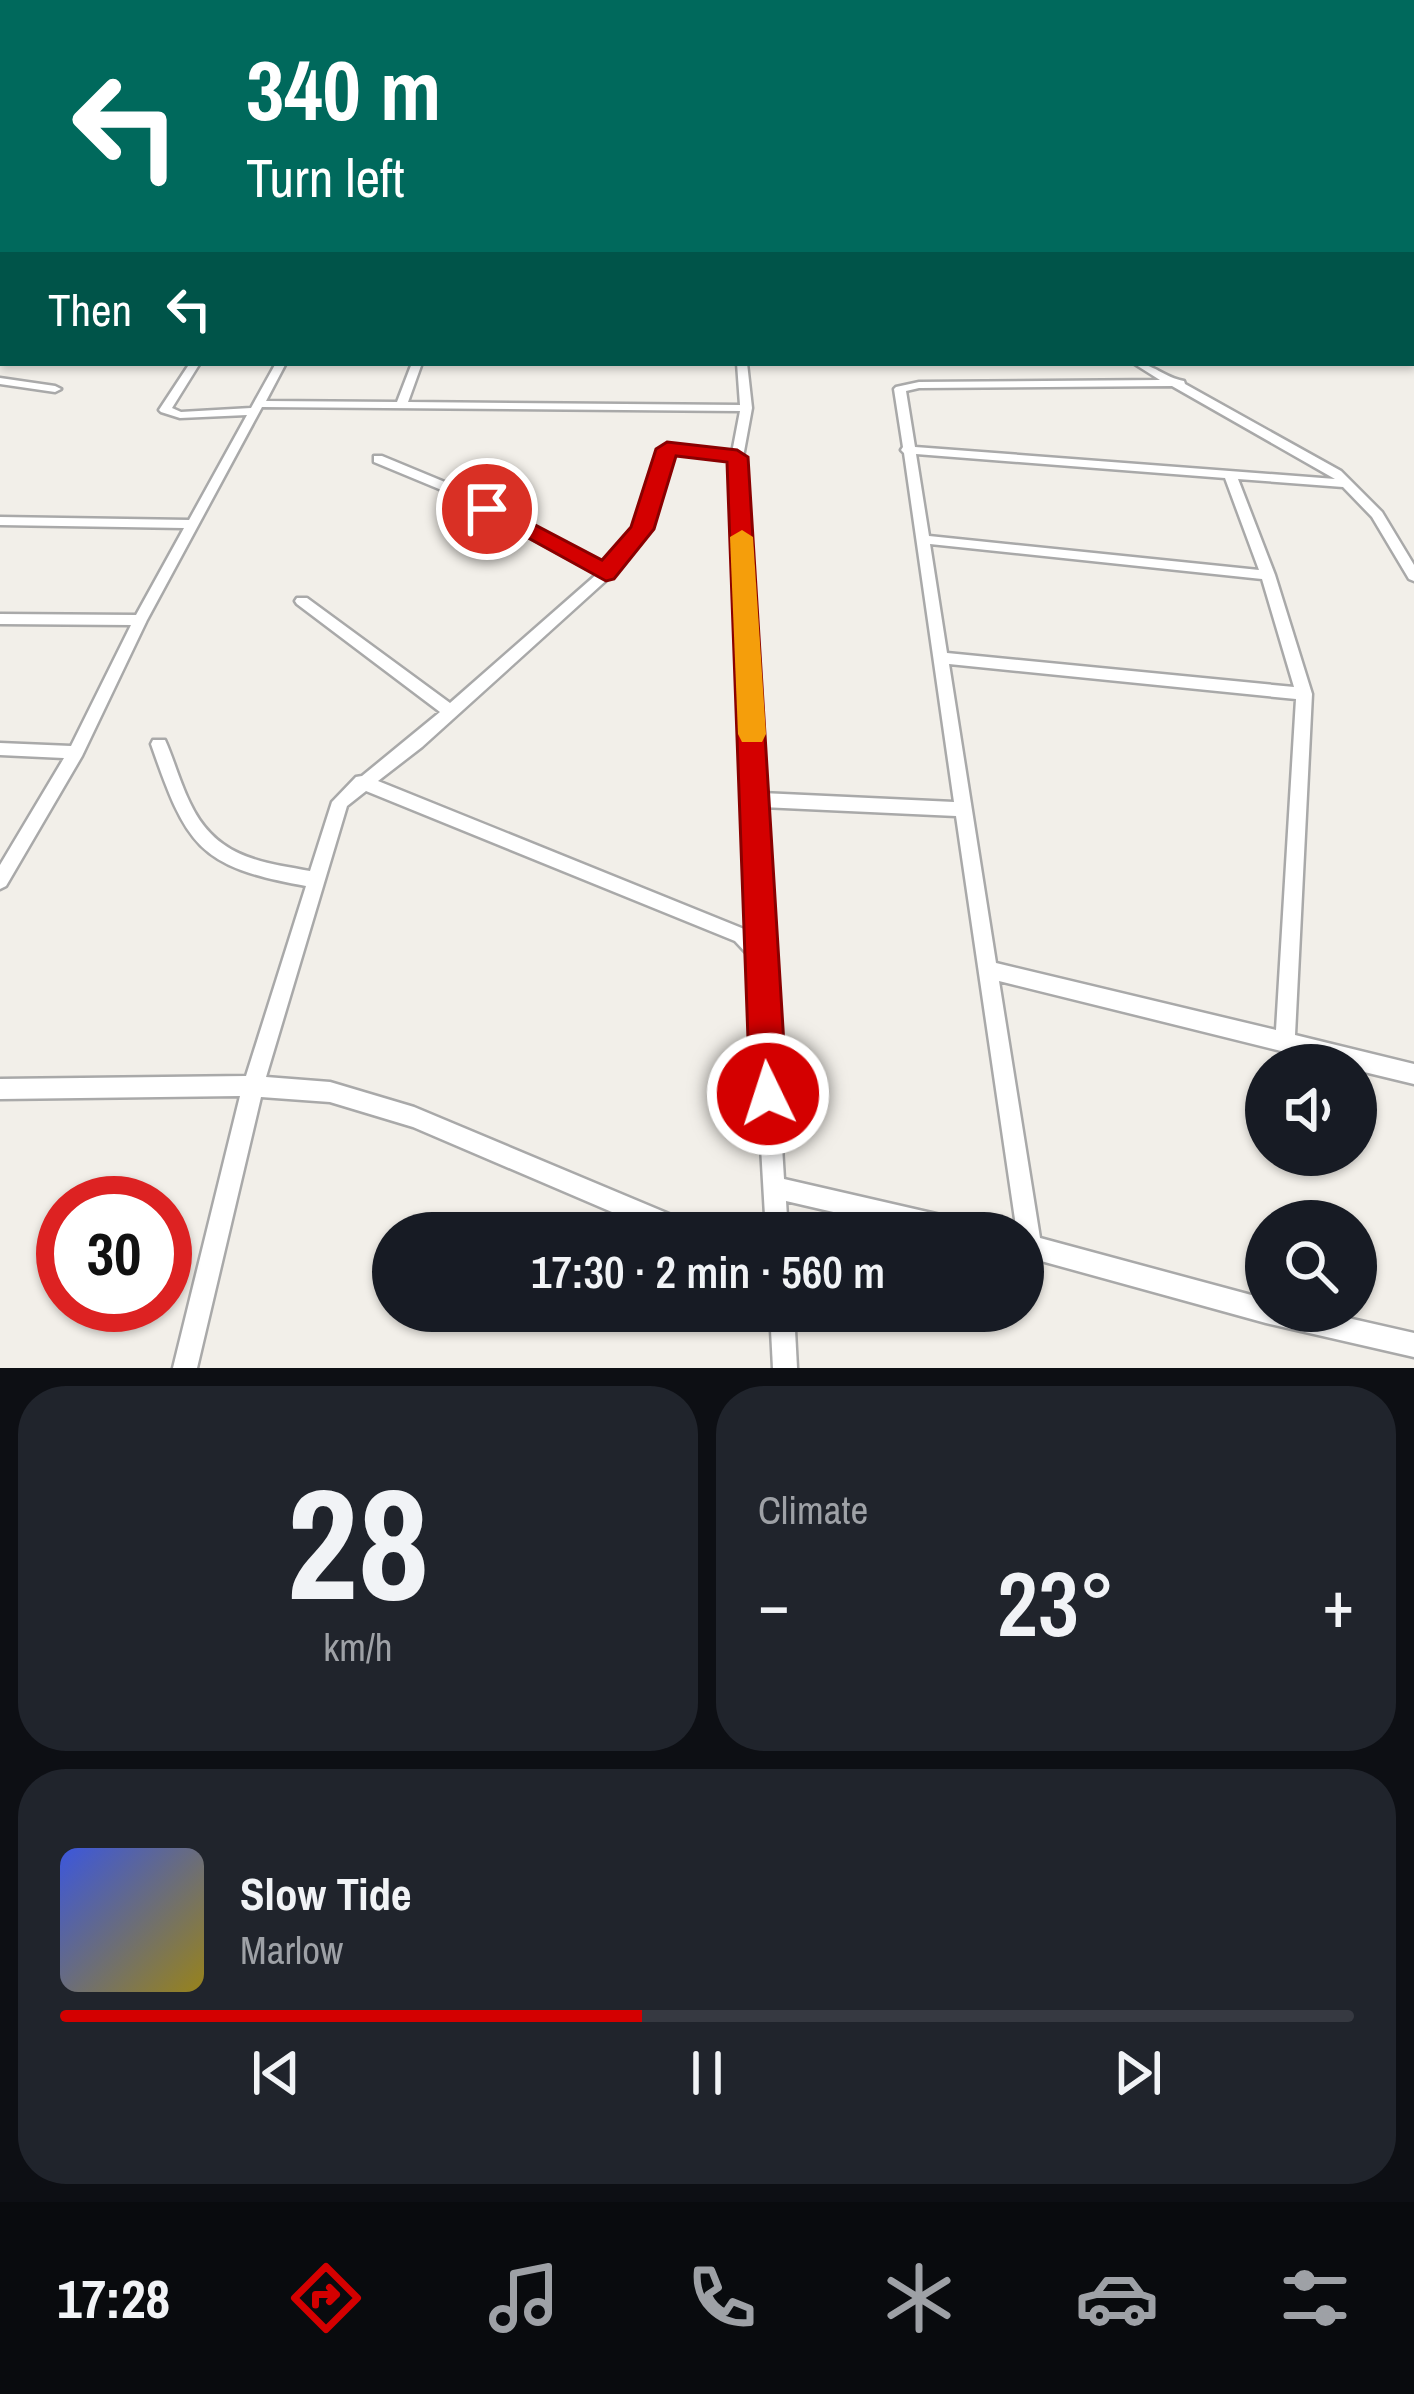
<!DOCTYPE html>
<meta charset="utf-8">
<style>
:root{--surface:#171b24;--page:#20242c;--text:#f1f3f6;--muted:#9ea1a6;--line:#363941;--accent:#d40000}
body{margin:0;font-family:"Archivo Narrow",sans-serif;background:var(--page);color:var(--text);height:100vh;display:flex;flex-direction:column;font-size:45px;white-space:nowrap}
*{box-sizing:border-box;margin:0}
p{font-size:39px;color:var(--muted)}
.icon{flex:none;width:66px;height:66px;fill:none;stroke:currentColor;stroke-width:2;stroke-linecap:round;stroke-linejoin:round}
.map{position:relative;height:1368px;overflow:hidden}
.panel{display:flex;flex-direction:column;gap:18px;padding:18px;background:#0d0f14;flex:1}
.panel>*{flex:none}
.banner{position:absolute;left:0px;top:0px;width:1416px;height:366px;box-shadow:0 3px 9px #0004;background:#00695c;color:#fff;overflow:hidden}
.controls{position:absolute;left:1245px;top:1044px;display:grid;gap:24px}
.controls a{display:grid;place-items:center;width:132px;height:132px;border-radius:50%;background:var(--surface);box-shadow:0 3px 9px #0004;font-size:60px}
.speed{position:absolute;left:36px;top:1176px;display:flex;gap:24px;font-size:60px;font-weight:700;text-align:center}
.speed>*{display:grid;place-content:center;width:156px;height:156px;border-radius:50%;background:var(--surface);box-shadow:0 3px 9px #0004;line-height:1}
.speed .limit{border:18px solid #d22;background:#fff;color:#111}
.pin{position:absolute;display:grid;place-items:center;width:102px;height:102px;color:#fff;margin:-51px;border:6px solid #fff;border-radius:50%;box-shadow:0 3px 12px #0007}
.me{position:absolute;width:132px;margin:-66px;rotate:356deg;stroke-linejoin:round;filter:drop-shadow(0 0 9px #0008)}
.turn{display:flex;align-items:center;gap:42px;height:252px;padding:0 48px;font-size:54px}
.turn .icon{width:156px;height:156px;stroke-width:2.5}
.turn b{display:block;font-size:84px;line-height:102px}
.then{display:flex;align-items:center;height:114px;padding:0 48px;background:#0003;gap:24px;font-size:45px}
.big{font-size:90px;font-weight:600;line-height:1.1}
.panel .tile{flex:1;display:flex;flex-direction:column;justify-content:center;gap:18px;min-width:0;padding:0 42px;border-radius:48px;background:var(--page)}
.panel .dial{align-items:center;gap:0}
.dial b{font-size:156px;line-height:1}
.song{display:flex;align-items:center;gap:36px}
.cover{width:144px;height:144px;border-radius:18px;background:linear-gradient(135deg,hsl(230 70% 55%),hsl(50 70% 35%))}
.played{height:12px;border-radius:6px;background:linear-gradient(90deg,var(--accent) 45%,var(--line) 45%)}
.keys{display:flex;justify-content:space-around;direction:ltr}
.heat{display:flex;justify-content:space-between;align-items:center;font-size:66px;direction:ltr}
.panel .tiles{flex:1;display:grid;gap:18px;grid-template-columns:1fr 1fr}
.tile:last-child{grid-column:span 2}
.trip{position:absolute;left:372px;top:1212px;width:672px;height:120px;border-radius:60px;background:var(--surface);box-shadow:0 3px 9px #0004;font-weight:600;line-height:120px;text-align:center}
.menu{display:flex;height:192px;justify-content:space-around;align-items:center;background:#090b0e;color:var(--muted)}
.menu .icon{width:84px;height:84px}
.menu .current{color:var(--accent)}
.menu b{font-size:54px;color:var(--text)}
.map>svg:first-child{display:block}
</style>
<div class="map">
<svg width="1414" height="1368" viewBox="0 0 1414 1368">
<rect width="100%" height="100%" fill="#f2efe9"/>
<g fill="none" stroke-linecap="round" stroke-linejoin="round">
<defs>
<g id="minor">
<polygon points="928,0 934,0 936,3 930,3"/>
<polygon points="479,1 587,1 590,3 476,3"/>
<polygon points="3,8 3,12 0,13 0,9"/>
<rect x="0" y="21" width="3" height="4"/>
<rect x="1413" y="47" width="1" height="5"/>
<rect x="0" y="51" width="3" height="4"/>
<polygon points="3,115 3,120 0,121 0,116"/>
<rect x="0" y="132" width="3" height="4"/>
<rect x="1413" y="149" width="1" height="4"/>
<rect x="1413" y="217" width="1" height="6"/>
<rect x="0" y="221" width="3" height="6"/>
<polygon points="3,319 3,325 0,326 0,320"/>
<path d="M190,363H200L172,408L181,412L251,408L276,363H286L266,401L397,402L412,363H422L408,402L740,405L737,363H747L752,408L743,457L760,793L954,802L904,453L901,450L903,447L894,389L896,387L919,382L1160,380L1133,363C1153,363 1165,378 1184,381L1185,384L1341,471L1382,512L1414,565V581L1409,579L1372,517L1343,487L1238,479L1275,575L1312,694L1295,1035L1414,1064V1084L1356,1070V1065H1338L999,981L1040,1238L1266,1299V1311H1317L1414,1333V1357L1266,1323L1023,1256V1233H1017L956,816L761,807L784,1179L971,1222L979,1225L982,1233H924L786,1201L788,1233H766L750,957L735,941L366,791L347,806L266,1077L330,1082L414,1107L693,1224L696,1232L661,1233L413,1127L330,1102L261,1097L197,1368H173L240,1096L0,1099V1079L246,1076L306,886C197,867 186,844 151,744L153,740H165C174,760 180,783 190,803C215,856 257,862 310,871L332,802L356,777L362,776L440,712L297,604L295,601L297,598H307L450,703L597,574L444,491L374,462V456H382L452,485L604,566L636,528L663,446L732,453L740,411L262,407L147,620L82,756L6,886L0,889V865L64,758L0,755V743L71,746L131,625L0,624V614L136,615L184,528L0,525V517L189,520L247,415L180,418L161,412L159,410ZM1172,386L1335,479L915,447L906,391L919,388ZM672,453L731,460L749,931L378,781L422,747L611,576L648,529ZM916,454L1225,478L1259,570L929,536ZM930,544L1262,579L1294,687L947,653ZM949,664L1296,699L1276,1030L996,963Z"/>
<polygon points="0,378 55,386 61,389 55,392 0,384"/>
<polygon points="770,1311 794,1311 797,1368 773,1368"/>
</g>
</defs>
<use href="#minor" stroke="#a9a9a9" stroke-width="5"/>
<use href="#minor" fill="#fff" fill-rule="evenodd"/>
</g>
<polygon fill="#d40000" stroke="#8a0000" stroke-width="3" points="667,442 737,450 748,457 787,1094 781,1107 768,1113 755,1107 750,1094 727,462 676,456 654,529 614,579 606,581 476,509 487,502 495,504 602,560 631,527 656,449"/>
<polygon fill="#f59e0b" points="742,530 753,537 766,734 762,742 742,742 738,734 730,537"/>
</svg>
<div class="controls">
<a><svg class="icon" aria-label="sound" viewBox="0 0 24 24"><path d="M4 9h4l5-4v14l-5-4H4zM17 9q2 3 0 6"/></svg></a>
<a><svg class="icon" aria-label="search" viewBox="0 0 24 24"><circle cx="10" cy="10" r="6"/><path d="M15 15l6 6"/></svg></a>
</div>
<div class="speed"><div class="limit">30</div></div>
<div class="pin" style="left:487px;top:509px;background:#d93025"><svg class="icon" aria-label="arrive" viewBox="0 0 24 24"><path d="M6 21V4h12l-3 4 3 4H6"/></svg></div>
<svg class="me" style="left:768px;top:1094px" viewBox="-20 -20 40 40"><circle r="17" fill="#d40000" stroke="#fff" stroke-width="3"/><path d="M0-11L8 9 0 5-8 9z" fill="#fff"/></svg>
<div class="trip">17:30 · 2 min · 560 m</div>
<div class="banner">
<div class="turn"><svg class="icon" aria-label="left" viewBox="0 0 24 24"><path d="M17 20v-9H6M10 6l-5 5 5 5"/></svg><div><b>340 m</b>Turn left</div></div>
<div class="then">Then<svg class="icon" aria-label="left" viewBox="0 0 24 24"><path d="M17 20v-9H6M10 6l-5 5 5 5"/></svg></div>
</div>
</div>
<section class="panel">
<div class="tiles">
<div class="tile dial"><b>28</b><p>km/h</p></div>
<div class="tile"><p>Climate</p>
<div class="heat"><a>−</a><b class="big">23°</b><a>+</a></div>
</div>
<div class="tile">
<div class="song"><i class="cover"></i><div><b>Slow Tide</b><p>Marlow</p></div></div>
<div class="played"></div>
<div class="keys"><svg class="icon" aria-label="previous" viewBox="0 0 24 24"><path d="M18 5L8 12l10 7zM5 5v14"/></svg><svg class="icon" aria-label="pause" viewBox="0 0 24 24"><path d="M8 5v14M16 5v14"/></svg><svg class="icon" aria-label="next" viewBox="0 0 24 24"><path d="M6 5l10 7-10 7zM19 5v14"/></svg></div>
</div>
</div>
</section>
<nav class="menu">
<b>17:28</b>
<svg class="icon current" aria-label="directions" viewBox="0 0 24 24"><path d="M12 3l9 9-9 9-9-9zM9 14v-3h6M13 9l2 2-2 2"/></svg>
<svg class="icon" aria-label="music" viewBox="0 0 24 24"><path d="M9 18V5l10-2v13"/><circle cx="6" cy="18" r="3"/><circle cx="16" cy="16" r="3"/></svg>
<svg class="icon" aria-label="phone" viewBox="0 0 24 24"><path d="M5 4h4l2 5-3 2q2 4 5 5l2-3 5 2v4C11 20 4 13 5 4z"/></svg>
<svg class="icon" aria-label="climate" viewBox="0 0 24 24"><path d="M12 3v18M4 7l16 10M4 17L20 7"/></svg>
<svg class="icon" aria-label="car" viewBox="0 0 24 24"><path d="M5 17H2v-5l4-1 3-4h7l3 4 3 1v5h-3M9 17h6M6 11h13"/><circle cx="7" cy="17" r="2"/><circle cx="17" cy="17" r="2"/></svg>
<svg class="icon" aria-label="filters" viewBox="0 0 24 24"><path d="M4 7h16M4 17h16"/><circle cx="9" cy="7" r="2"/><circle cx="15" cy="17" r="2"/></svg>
</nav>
